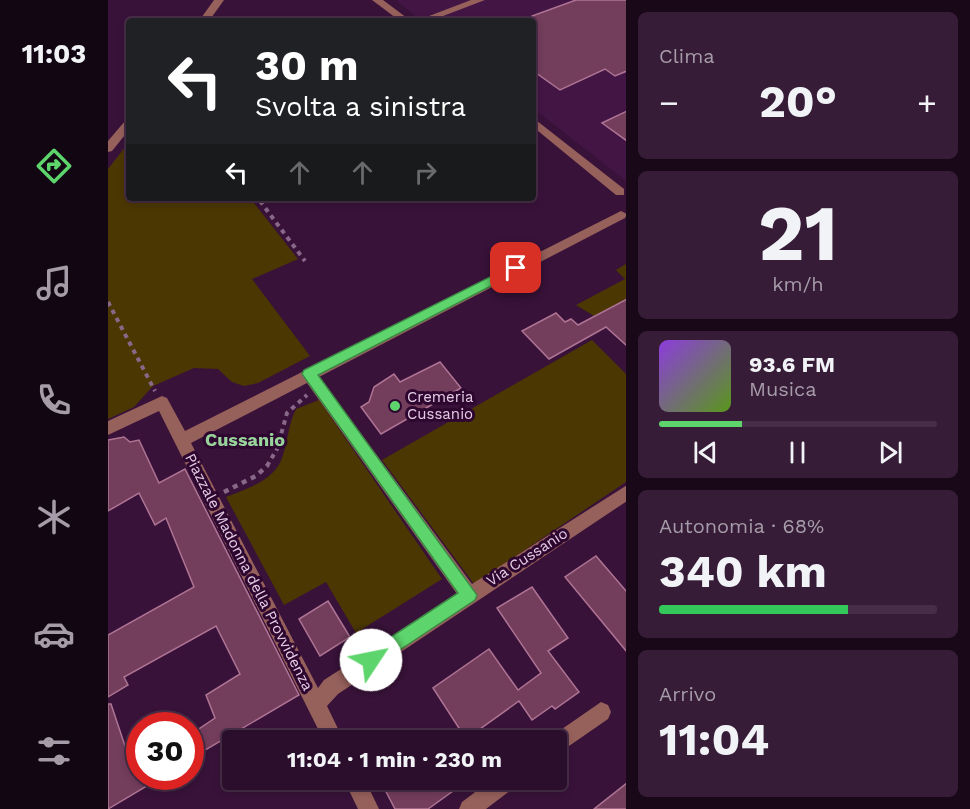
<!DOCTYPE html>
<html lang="it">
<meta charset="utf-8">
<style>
:root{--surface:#2b0e2c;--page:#371c38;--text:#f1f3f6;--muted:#a69ca9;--line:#472e48;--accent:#5ed56c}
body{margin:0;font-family:"Work Sans",sans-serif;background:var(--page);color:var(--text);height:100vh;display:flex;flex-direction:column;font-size:22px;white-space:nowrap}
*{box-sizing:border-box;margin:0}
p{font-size:20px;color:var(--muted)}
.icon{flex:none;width:33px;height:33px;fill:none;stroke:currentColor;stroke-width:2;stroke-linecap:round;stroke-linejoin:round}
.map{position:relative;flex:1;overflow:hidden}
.sheet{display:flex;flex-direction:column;gap:12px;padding:12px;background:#180818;width:344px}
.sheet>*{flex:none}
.guide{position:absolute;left:18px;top:18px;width:410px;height:183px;border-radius:6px;box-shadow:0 3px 9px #0003,0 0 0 2px var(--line);background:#202124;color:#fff;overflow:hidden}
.speed{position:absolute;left:18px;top:712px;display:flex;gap:12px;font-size:30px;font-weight:700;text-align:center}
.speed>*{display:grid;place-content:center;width:78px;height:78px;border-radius:50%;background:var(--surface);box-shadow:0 3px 9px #0003,0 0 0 2px var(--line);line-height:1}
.speed .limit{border:9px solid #d22;background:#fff;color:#111}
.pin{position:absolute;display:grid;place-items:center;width:51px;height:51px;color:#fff;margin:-26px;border-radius:12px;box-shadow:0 3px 9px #0006}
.me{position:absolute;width:66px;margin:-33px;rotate:56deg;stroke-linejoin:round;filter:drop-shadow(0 0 4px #0008)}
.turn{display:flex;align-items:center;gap:21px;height:126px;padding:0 30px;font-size:27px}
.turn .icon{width:78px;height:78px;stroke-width:2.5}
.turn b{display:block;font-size:42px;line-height:51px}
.lanes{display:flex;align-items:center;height:57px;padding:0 30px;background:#0003;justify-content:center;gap:30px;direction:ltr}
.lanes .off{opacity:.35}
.big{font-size:45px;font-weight:700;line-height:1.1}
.sheet .card{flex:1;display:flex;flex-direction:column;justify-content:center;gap:9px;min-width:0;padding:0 21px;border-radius:9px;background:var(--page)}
.sheet .dial{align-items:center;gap:0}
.dial b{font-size:78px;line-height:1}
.song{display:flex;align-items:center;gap:18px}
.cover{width:72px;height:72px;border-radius:9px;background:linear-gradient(135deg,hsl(270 70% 55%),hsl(90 70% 35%))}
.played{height:6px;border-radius:3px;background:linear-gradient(90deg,var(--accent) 30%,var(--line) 30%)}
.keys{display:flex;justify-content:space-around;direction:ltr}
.heat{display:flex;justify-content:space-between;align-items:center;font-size:33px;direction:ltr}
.charge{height:9px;border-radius:4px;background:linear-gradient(90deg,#34c759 68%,var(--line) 0)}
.trip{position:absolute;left:114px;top:730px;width:345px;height:60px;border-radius:6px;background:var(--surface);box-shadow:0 3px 9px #0003,0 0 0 2px var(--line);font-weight:700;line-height:60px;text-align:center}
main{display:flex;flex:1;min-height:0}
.menu{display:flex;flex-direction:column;width:108px;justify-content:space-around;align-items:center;background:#110612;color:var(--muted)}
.menu .icon{width:42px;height:42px}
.menu .on{color:var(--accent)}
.menu b{font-size:27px;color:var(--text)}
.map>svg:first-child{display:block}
</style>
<main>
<nav class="menu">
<b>11:03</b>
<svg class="icon on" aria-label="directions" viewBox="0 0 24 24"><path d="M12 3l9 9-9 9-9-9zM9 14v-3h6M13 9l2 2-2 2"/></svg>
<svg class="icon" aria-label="music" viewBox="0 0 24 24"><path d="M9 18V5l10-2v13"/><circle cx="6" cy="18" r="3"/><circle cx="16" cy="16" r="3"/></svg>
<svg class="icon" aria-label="phone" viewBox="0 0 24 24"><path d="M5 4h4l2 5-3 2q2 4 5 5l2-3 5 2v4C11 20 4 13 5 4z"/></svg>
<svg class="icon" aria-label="climate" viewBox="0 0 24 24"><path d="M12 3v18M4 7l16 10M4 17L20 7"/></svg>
<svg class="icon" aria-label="car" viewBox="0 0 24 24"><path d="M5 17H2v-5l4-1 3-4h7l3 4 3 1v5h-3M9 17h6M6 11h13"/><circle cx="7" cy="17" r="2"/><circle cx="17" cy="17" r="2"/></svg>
<svg class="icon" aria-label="filters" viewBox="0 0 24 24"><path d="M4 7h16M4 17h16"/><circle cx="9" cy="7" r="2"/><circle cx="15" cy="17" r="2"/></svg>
</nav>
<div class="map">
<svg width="519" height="809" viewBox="0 0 519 809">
<rect width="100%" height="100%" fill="#39123a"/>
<polygon fill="#421544" points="288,0 518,0 518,181 425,108 424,21 314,21"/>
<g fill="#4b3701">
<polygon points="21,142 21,198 142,198 190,259 144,279 202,356 150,383 136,386 124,382 110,369 86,368 45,386 26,407 0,419 0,169"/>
<polygon points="518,264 518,299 486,316 468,305 517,279 508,270"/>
<polygon points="484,340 518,374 518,482 366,584 274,460"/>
<path d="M211,400L334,579L248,633L218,582L176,605L118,497C138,489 166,481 174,458C180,441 180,425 188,409Z"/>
</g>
<g fill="#733d5c" stroke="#af7494" stroke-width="1.5">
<polygon points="468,0 519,0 519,71 507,76 497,69 452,90 424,70 424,16"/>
<polygon points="519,111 519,141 494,123"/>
<polygon points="519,299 519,346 498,327 441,359 414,331 448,313 457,322 463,319 470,325"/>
<polygon points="332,362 353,388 273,434 253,407 261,402 266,387 286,374 292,382"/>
<polygon points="16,437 22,442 31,440 51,483 77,469 191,695 82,759 82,735 107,718 98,695 132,674 108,626 16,677 20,685 0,697 0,635 86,587 58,518 47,525 31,493 0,511 0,440"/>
<polygon points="488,556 519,592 519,652 457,577"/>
<polygon points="424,587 460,638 440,651 471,692 447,709 444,706 424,720 411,701 358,739 325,688 381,649 410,690 433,673 389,608"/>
<polygon points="220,601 242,637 212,656 191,619"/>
<polygon points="0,704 3,704 24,767 32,763 32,777 54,777 0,809"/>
<polygon points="272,780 339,780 345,791 320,809 287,809"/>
<polygon points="519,783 519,809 486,809"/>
</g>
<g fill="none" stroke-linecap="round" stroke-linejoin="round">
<polyline stroke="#886889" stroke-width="3" stroke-dasharray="3 3" stroke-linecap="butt" points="149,198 153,203"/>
<g stroke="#886889" stroke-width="4" stroke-dasharray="4.5 4.5" stroke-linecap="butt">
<polyline points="152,201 197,261"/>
<polyline points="0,302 47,391"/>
<polyline points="159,466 169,449 179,413 199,395"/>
</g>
<polyline stroke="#886889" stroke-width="4.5" stroke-dasharray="5 5" stroke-linecap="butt" points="116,492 148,476 160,465"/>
<g fill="#96605b" fill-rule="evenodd">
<polygon points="106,0 116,0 101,21 91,21"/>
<polygon points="264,0 275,0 303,21 292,21"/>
<polygon points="363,0 377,0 322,21 308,21"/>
<polygon points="424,117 516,189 516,195 508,195 424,126"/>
<polygon points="21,120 21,130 4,151 0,152 0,141 17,121"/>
<path d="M513,211L519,214L517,218L211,377L364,584L519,485V501L230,694L219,706L236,741H216L51,411L0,435V421L54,396L59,398L77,431ZM199,383L349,594L216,680L210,688L83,443Z"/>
<polygon points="493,702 500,705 503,712 500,719 448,755 448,741 440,741 441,738"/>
<polygon points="236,780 257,780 271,809 250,809"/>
<polygon points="383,780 410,780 407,787 378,809 351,809 354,802"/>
</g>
</g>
<polygon fill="#5ed56c" stroke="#3d8a46" stroke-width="1.5" points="408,264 412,265 412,271 210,375 369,595 367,600 263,669 257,666 254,660 257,654 350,593 194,374 196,370"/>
<circle fill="#5ed56c" stroke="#2e0730" stroke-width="2" cx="287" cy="406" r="6"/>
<g text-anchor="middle" stroke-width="6" stroke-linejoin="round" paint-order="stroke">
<g font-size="15" fill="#e5cde5" stroke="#2e0730" text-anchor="start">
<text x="299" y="402">Cremeria<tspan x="299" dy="17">Cussanio</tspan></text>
</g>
<g font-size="15" fill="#e5cde5" stroke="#2e0730">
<text transform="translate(419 557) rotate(-33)" y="5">Via Cussanio</text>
<text transform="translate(141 572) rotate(63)" y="5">Piazzale Madonna della Provvidenza</text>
</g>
<g font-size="18" font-weight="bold" fill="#97d39a" stroke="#2e0730">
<text x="137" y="446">Cussanio</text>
</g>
</g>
</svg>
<div class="speed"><div class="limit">30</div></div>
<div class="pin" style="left:408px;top:268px;background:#d93025"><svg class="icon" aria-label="arrive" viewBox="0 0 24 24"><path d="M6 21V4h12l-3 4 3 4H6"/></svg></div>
<svg class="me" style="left:263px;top:660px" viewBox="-20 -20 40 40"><circle r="19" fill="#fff"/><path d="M0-13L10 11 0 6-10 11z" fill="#5ed56c"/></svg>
<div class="trip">11:04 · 1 min · 230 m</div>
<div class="guide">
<div class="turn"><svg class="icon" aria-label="left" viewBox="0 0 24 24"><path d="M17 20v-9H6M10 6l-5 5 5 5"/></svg><div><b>30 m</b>Svolta a sinistra</div></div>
<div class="lanes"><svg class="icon" aria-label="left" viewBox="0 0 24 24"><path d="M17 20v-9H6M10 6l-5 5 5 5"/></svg><svg class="icon off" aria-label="ahead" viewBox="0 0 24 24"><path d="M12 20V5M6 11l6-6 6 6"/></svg><svg class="icon off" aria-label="ahead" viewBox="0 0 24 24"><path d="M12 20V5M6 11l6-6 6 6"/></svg><svg class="icon off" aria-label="right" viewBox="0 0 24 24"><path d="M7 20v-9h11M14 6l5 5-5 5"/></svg></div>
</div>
</div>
<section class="sheet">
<div class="card"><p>Clima</p>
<div class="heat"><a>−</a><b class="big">20°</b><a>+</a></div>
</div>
<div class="card dial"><b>21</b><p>km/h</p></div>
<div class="card">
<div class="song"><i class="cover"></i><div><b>93.6 FM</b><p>Musica</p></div></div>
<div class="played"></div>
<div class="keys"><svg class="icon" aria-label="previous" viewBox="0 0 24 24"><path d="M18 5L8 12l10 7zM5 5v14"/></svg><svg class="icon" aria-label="pause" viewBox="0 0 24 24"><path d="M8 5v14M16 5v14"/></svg><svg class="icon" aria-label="next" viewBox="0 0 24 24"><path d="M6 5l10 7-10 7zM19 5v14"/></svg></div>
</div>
<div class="card"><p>Autonomia · 68%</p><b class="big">340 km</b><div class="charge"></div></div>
<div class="card"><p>Arrivo</p><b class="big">11:04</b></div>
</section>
</main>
